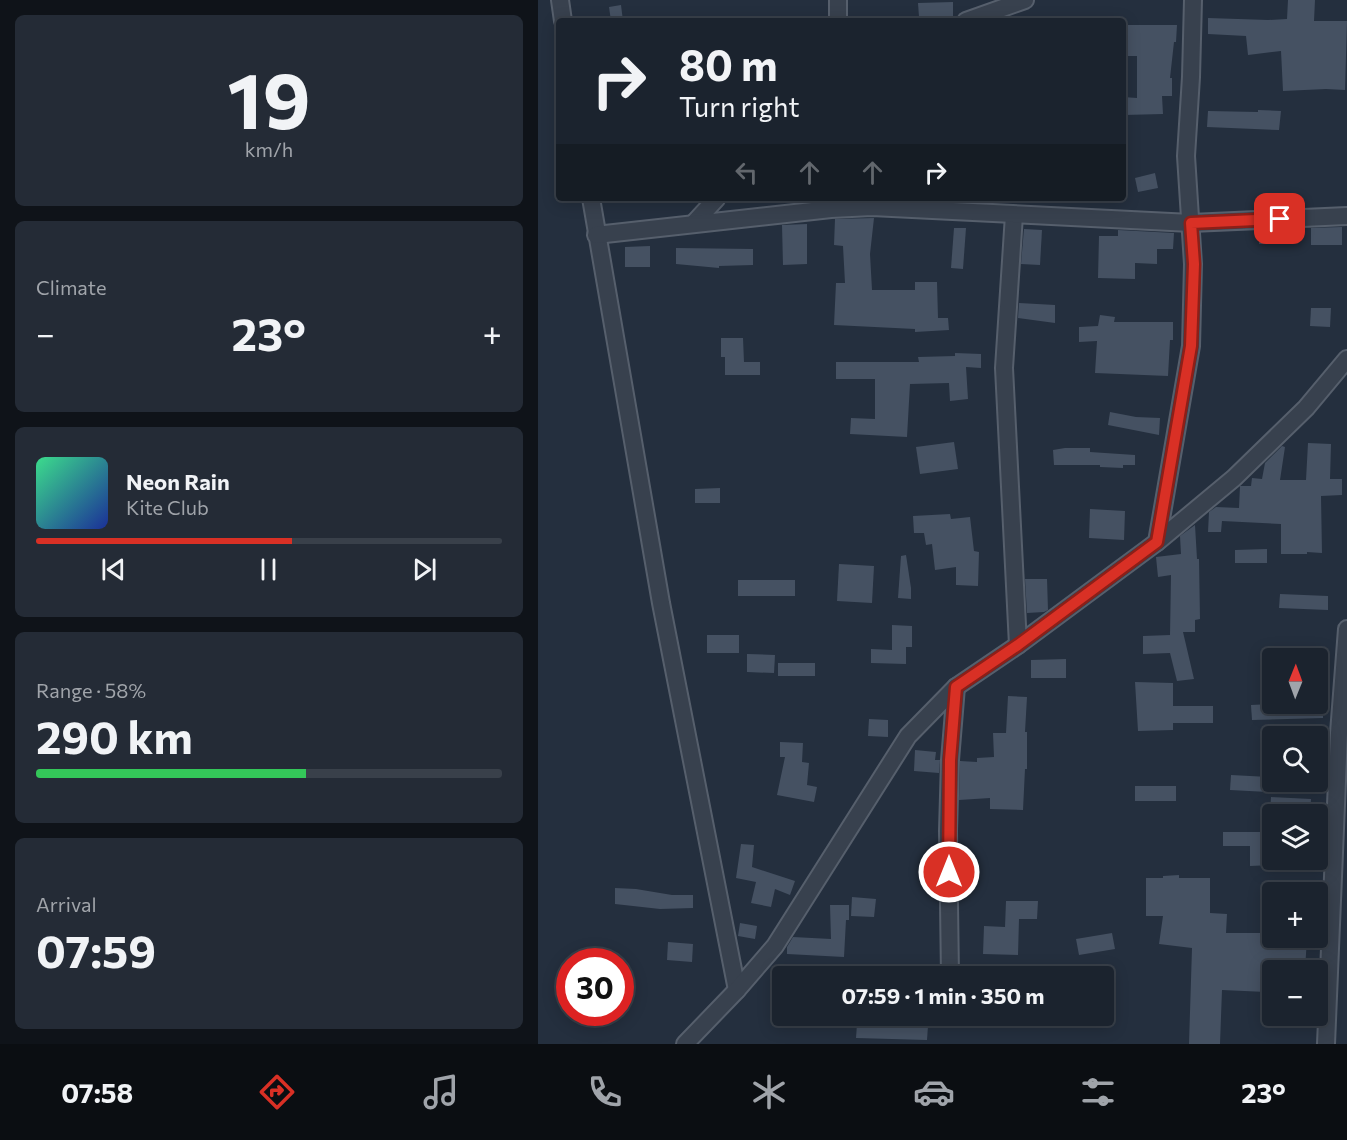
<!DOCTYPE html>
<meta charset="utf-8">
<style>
:root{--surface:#1b232e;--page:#242b36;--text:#f1f3f6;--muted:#a0a4aa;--line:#39404a;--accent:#d93025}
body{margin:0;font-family:Commissioner,sans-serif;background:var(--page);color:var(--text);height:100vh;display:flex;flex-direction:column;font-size:22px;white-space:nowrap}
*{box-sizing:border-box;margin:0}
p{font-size:20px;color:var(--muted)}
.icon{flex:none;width:33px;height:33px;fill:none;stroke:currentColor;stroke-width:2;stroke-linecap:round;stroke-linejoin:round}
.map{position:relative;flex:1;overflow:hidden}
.sheet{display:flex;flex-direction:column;gap:15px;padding:15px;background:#0f1319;width:538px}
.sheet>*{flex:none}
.banner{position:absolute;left:18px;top:18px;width:570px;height:183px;border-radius:6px;box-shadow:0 3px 15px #0003,0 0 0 2px var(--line);background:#1b232e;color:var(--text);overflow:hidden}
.needle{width:39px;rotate:1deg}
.controls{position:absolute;left:724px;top:648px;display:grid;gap:12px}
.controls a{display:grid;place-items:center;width:66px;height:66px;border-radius:6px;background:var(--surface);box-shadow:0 3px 15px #0003,0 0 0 2px var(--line);font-size:30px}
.speed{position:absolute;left:18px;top:948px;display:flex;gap:12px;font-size:30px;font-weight:700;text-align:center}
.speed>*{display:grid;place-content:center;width:78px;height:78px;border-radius:50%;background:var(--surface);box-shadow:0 3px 15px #0003,0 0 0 2px var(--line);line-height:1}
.speed .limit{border:9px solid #d22;background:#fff;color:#111}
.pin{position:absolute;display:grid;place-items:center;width:51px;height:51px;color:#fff;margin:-26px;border-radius:12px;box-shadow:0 3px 9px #0006}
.me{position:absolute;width:66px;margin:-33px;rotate:0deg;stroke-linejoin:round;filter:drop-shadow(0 0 4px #0008)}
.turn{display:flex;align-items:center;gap:21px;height:126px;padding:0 24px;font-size:27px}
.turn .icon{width:78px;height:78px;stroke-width:2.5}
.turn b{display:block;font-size:42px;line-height:51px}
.lanes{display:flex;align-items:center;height:57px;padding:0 24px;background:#0003;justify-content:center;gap:30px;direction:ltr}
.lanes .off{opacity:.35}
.big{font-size:45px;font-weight:700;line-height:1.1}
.sheet .widget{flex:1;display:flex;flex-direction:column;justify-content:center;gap:9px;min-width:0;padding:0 21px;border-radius:9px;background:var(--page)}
.sheet .dial{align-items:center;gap:0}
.dial b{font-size:78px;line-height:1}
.song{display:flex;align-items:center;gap:18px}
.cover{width:72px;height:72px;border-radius:9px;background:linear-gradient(135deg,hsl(150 70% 55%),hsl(230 70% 35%))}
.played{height:6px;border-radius:3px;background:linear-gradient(90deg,var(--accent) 55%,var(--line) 55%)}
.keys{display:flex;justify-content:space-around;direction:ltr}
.heat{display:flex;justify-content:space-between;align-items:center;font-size:33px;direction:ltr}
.charge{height:9px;border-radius:4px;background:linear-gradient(90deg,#34c759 58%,var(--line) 0)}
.trip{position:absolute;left:234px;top:966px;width:342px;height:60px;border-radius:6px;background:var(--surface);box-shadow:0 3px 15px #0003,0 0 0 2px var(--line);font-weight:700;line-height:60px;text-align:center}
.menu{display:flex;height:96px;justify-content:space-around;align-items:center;background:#0b0e12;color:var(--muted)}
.menu .icon{width:42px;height:42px}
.menu .selected{color:var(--accent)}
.menu b{font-size:27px;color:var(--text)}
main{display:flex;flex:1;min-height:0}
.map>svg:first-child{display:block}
</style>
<main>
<section class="sheet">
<div class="widget dial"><b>19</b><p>km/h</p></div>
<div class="widget"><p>Climate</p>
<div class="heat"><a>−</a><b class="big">23°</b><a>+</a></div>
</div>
<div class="widget">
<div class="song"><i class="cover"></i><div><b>Neon Rain</b><p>Kite Club</p></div></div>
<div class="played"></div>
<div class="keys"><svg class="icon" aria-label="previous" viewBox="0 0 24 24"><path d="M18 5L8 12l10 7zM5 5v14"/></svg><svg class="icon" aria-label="pause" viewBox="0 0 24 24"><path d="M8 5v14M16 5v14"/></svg><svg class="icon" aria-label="next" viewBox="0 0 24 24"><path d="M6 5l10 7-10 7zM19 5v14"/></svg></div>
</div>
<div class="widget"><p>Range · 58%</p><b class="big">290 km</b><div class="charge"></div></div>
<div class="widget"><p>Arrival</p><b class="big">07:59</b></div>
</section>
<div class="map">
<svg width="809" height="1044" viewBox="0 0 809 1044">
<rect width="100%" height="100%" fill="#242f3e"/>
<g fill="#455162">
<polygon points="750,0 777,0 776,21 809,21 807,90 788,89 745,91 743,51 710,55 708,36 670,34 670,18 730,20 749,19"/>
<polygon points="415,2 415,16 381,17 380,3"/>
<polygon points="83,5 85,21 73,21 71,7"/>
<polygon points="585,25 639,25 638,42 636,42 632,78 634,78 634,96 624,96 625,114 586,115 585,97 599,98 599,56 585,56"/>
<polygon points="720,110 743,111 741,130 669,127 670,111 720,112"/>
<polygon points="617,173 620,188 600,192 597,178"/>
<polygon points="336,218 332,254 334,290 377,290 377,282 399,282 400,318 410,318 411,330 377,332 377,329 296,325 298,283 307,283 305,246 296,245 297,219"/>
<polygon points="269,224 269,264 245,265 244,225"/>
<polygon points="804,227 804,245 773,245 773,228"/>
<polygon points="416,228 428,228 425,269 413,268"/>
<polygon points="486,229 504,230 502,265 483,264"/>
<polygon points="746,229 746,244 721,244 721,230"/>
<polygon points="580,230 636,233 635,249 619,249 619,264 597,263 597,279 560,278 561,236 580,236"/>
<polygon points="112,246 112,267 87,267 87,247"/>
<polygon points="138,248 215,249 215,265 181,266 181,268 138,264"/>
<polygon points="481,303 517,305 517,323 480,318"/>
<polygon points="773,308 793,308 792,327 772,326"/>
<polygon points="562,315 577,317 576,322 635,322 635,340 632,340 630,376 557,373 559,341 541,342 541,327 560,326"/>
<polygon points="183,338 205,338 206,362 222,362 222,375 187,375 187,357 183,357"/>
<polygon points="417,353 443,354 443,368 428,367 430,399 412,401 411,383 372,384 369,437 312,434 313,418 337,419 337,379 298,379 298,362 381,362 380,357 417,356"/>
<polygon points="572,412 598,417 622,418 621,435 570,425"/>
<polygon points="416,442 420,469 382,474 378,447"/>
<polygon points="770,443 793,444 792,479 804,479 804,495 783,496 784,553 769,552 769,554 743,554 743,524 684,521 683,532 670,532 671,512 678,507 701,508 702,486 713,486 714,478 724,479 727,463 744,446 747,447 742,480 768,480"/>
<polygon points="527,448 552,448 552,452 597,455 597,465 585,465 585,468 562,467 562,465 516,465 515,450"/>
<polygon points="182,488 182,503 157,503 157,489"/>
<polygon points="552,509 587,511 586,540 551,538"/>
<polygon points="412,514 413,519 432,517 436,551 441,552 440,586 418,585 418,567 397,570 394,544 388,545 386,533 376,533 375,516"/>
<polygon points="657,525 659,559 661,559 662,619 657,620 657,632 645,632 656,679 639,681 632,653 605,654 605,636 632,635 633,575 620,577 618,557 643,554 642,536"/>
<polygon points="729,549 729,563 697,563 697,550"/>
<polygon points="368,555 373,588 373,599 360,598 363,556"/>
<polygon points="301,564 336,566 334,603 299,601"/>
<polygon points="487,579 509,579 510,610 506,612 489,613"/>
<rect x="200" y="580" width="57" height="16"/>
<polygon points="742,594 790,596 790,610 741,608"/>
<polygon points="354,625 374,626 374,647 368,647 368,664 333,663 333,649 354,650"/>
<rect x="169" y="635" width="32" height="18"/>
<polygon points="209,654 237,655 236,673 209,672"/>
<polygon points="528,659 528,678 493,678 493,660"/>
<rect x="240" y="663" width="37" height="13"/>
<polygon points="597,682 635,683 635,706 675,706 675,723 635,723 635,730 600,731"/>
<polygon points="470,696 489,697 487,732 489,732 489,769 487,769 485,810 452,809 452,798 421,800 422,761 439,762 439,758 456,757 455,733 468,733"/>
<polygon points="733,704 785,704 785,718 714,720 713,705"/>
<polygon points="331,719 350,720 350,737 330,736"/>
<polygon points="242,742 265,743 264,762 271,763 269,785 279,787 276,802 239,795 247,757 242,757"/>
<polygon points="377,750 398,752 397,760 402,760 401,773 376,771"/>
<polygon points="693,775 731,777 730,792 692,790"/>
<rect x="597" y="786" width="41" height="15"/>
<polygon points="733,797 773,799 772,814 732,812"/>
<polygon points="685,832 735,832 735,865 712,866 712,846 685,846"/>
<polygon points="203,844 216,845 214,867 257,881 252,895 237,889 233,907 213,903 218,882 198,878"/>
<polygon points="641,875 641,878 672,878 672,913 689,914 688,933 735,933 735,938 769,938 767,970 735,970 735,981 729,981 728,992 684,990 682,1044 651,1044 654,948 621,944 625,916 608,916 608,878 625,878 625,876"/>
<polygon points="77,888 98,889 134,895 155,895 155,908 122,909 77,904"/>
<polygon points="314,897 338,899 336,917 313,916"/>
<polygon points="468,901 500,901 499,919 481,919 480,955 445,954 446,926 467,927"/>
<polygon points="292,905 311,905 311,920 308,920 306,957 249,954 249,947 255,937 293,939"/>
<polygon points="202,923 219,926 217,939 200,936"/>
<polygon points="574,933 577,949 541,955 538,939"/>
<polygon points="130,942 155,944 154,962 129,960"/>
<polygon points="319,1024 390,1026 389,1040 318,1038"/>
</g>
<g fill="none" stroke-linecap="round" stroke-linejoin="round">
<defs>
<g id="street">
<polyline points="22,0 25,21"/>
<polyline points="300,21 300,0"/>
<polyline points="428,21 487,0"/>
<polyline points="53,198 123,603 199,990"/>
<polyline points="476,215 466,368 480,645"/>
<polyline points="156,223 179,198"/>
<polyline points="58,235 293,209 334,207 653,223 809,216"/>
<polyline points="619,542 653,346 655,264 648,156 653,77 655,0"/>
<polyline points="412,976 410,831 412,760 418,687"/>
<polyline points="147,1044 199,990 237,946 370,736 418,687 480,645 619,542 696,478 768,408 809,359"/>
<polyline points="788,1044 801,733 809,629"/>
</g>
</defs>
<use href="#street" stroke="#565f6c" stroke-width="20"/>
<use href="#street" stroke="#38414e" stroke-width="16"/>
</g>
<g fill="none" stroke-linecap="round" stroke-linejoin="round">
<defs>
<polyline id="route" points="411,872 412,760 418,687 480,645 619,542 653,346 656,264 653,223 742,219"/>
</defs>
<use href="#route" stroke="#8d1f18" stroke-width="15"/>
<use href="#route" stroke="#d93025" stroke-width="10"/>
</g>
</svg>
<div class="controls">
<a><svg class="needle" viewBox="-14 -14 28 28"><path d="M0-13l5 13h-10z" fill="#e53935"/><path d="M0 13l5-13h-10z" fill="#a0a4aa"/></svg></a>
<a><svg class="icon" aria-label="search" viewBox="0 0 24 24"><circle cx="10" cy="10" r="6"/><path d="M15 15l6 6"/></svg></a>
<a><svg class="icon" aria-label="layers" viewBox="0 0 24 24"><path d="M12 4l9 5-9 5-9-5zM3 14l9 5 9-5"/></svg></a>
<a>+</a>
<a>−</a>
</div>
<div class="speed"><div class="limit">30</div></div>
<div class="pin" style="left:742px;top:219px;background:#d93025"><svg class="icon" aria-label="arrive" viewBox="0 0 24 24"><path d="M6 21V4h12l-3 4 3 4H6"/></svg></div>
<svg class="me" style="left:411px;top:872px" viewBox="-20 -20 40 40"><circle r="17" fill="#d93025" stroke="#fff" stroke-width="3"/><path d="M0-11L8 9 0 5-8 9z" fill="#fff"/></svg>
<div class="trip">07:59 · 1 min · 350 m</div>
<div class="banner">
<div class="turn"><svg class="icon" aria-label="right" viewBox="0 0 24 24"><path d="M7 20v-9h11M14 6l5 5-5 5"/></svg><div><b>80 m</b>Turn right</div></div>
<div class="lanes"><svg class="icon off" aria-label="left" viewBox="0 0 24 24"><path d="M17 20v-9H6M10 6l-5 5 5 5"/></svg><svg class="icon off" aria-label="ahead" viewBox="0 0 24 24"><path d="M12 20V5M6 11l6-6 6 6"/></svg><svg class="icon off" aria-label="ahead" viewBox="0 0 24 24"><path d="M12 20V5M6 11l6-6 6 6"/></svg><svg class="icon" aria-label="right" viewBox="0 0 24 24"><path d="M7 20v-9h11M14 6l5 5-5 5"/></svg></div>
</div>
</div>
</main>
<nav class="menu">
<b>07:58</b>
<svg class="icon selected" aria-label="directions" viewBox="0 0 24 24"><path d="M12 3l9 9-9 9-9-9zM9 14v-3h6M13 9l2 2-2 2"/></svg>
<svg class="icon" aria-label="music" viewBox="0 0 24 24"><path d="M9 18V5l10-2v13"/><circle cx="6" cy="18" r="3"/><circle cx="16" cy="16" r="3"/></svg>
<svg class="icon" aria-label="phone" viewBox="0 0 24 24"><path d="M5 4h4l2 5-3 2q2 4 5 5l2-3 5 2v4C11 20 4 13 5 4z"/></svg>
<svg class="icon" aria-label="climate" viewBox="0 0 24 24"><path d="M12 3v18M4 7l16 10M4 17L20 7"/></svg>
<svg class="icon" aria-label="car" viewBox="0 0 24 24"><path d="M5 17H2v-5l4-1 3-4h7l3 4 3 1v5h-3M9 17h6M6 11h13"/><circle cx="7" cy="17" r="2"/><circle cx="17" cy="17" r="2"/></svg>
<svg class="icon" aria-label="filters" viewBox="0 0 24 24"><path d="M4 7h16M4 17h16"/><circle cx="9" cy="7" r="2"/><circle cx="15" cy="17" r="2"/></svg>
<b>23°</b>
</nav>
